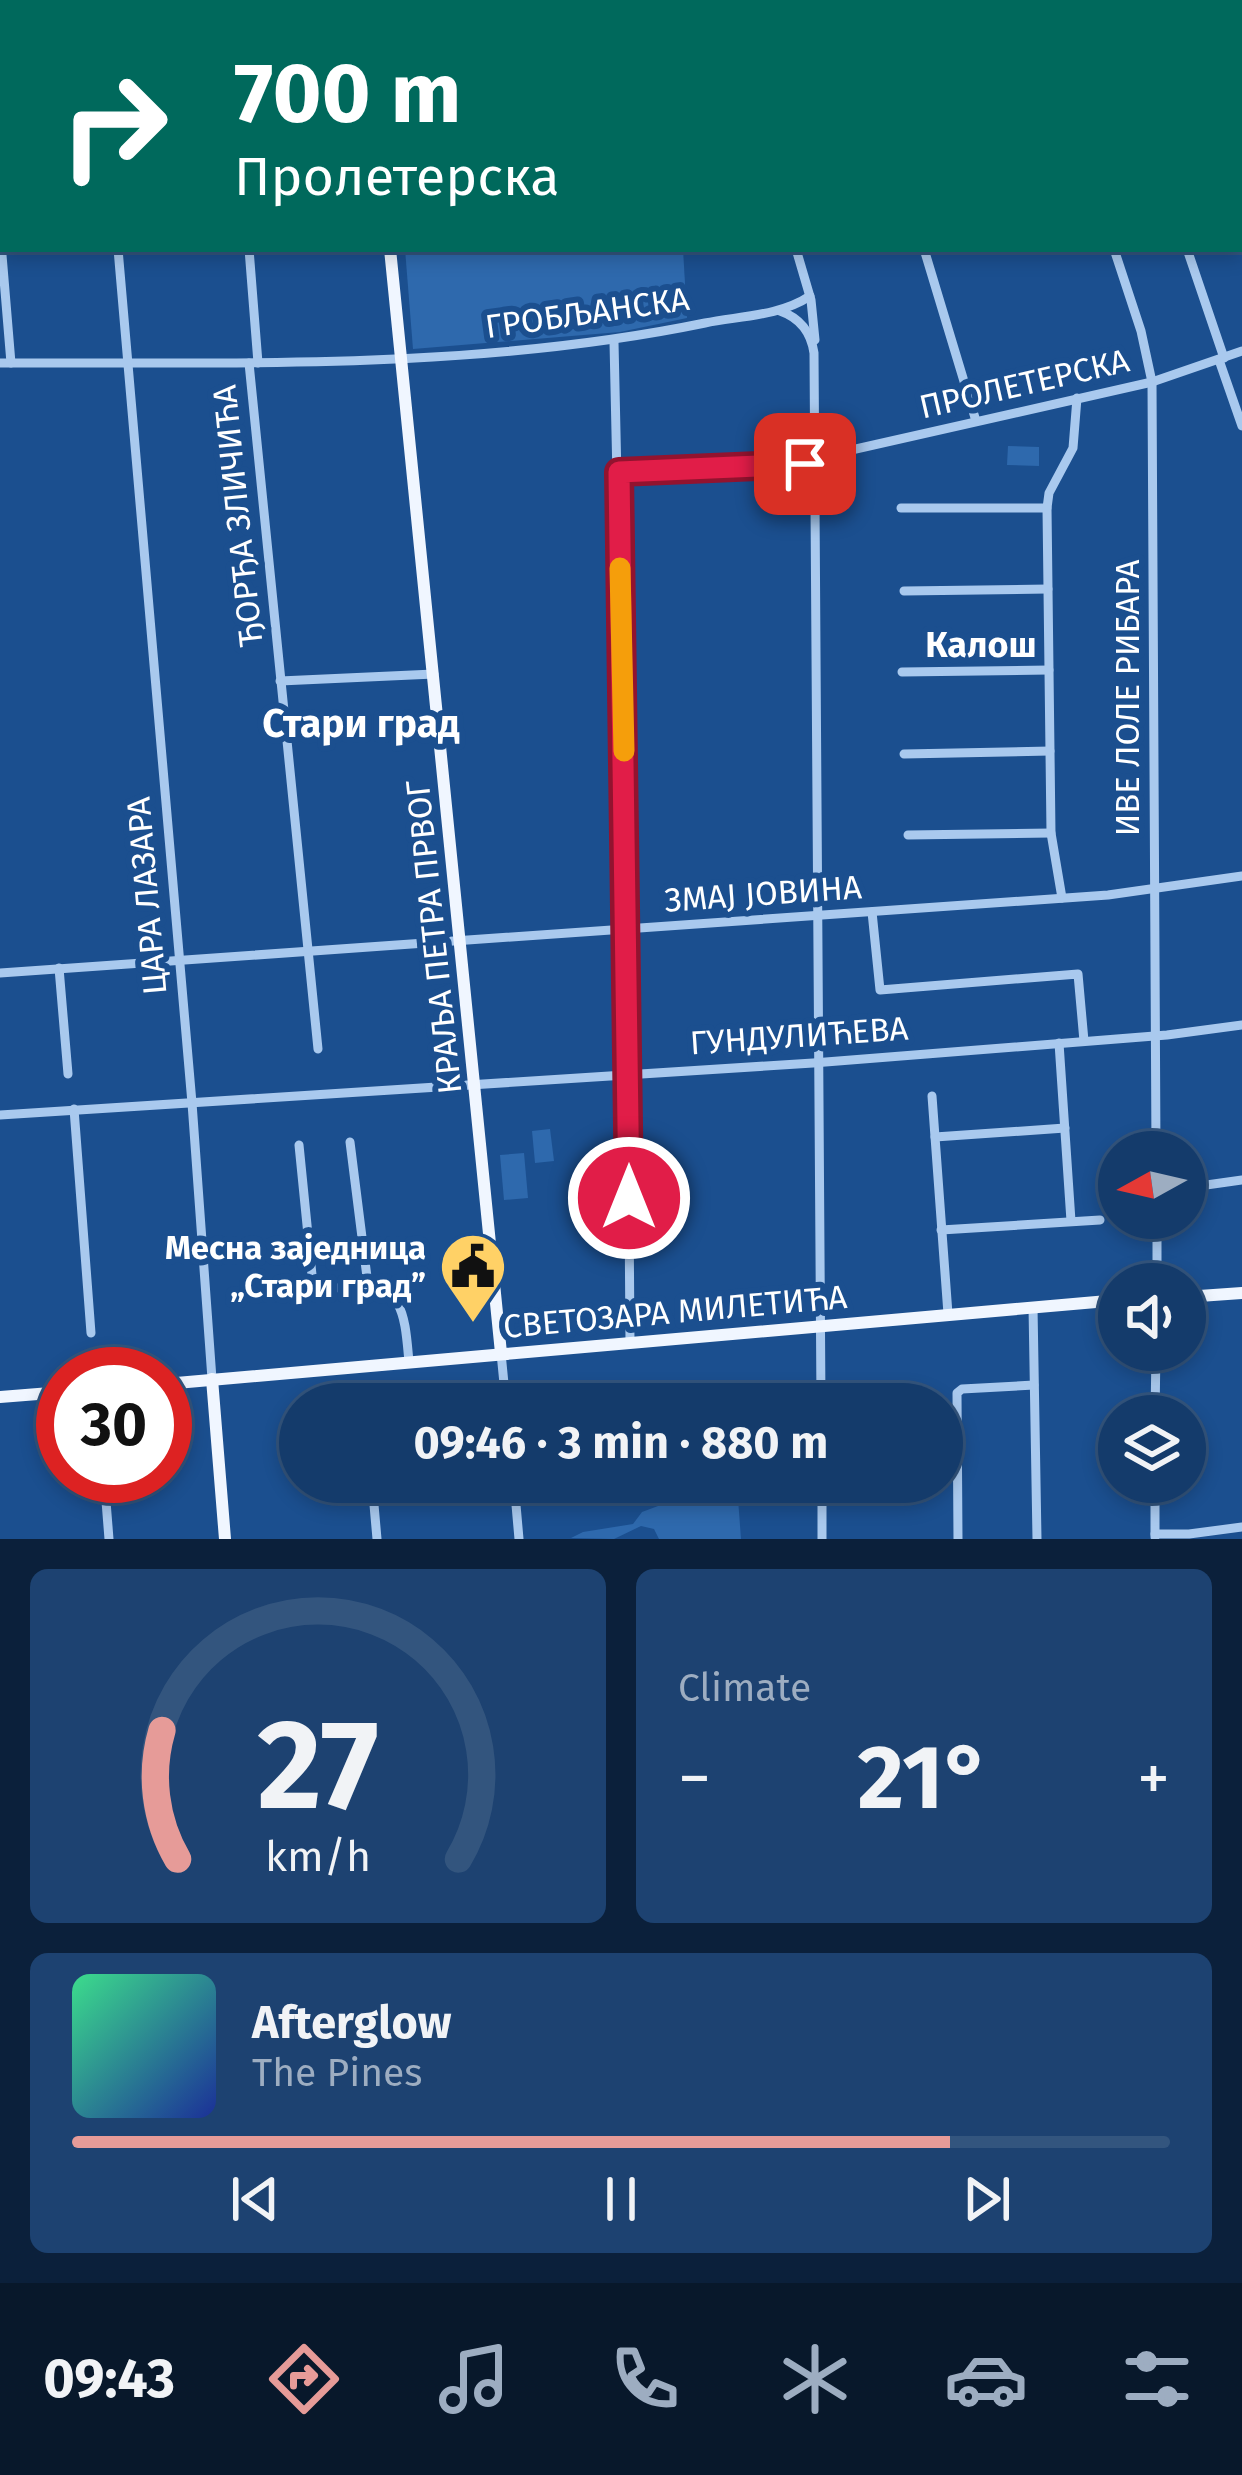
<!DOCTYPE html>
<meta charset="utf-8">
<style>
:root{--surface:#143b6b;--page:#1d4271;--text:#f1f3f6;--muted:#9dadc1;--line:#33557e;--accent:#e69b98}
body{margin:0;font-family:"Fira Sans",sans-serif;background:var(--page);color:var(--text);height:100vh;display:flex;flex-direction:column;font-size:45px;white-space:nowrap}
*{box-sizing:border-box;margin:0}
p{font-size:39px;color:var(--muted)}
.icon{flex:none;width:66px;height:66px;fill:none;stroke:currentColor;stroke-width:2;stroke-linecap:round;stroke-linejoin:round}
.map{position:relative;height:1539px;overflow:hidden}
.side{display:flex;flex-direction:column;gap:30px;padding:30px;background:#0b203b;flex:1}
.side>*{flex:none}
.banner{position:absolute;left:0px;top:0px;width:1242px;height:252px;box-shadow:0 6px 18px #0003,0 0 0 3px var(--line);background:#00695c;color:#fff;overflow:hidden}
.needle{width:78px;rotate:262deg}
.tools{position:absolute;left:1098px;top:1131px;display:grid;gap:24px}
.tools a{display:grid;place-items:center;width:108px;height:108px;border-radius:50%;background:var(--surface);box-shadow:0 6px 18px #0003,0 0 0 3px var(--line);font-size:60px}
.speed{position:absolute;left:36px;top:1347px;display:flex;gap:24px;font-size:60px;font-weight:700;text-align:center}
.speed>*{display:grid;place-content:center;width:156px;height:156px;border-radius:50%;background:var(--surface);box-shadow:0 6px 18px #0003,0 0 0 3px var(--line);line-height:1}
.speed .limit{border:18px solid #d22;background:#fff;color:#111}
.pin{position:absolute;display:grid;place-items:center;width:102px;height:102px;color:#fff;margin:-51px;border-radius:24px;box-shadow:0 6px 18px #0006}
.me{position:absolute;width:132px;margin:-66px;rotate:0deg;stroke-linejoin:round;filter:drop-shadow(0 0 9px #0008)}
.turn{display:flex;align-items:center;gap:42px;height:252px;padding:0 36px;font-size:54px}
.turn .icon{width:156px;height:156px;stroke-width:2.5}
.turn b{display:block;font-size:84px;line-height:102px}
.big{font-size:90px;font-weight:700;line-height:1.1}
.side .widget{flex:1;display:flex;flex-direction:column;justify-content:center;gap:18px;min-width:0;padding:0 42px;border-radius:18px;background:var(--page)}
.side .dial{align-items:center;gap:0}
.dial svg{height:312px;overflow:visible;fill:none;stroke:var(--line);stroke-width:7;stroke-linecap:round;text-anchor:middle}
.dial text{fill:var(--text);stroke:none}
.song{display:flex;align-items:center;gap:36px}
.cover{width:144px;height:144px;border-radius:18px;background:linear-gradient(135deg,hsl(150 70% 55%),hsl(230 70% 35%))}
.played{height:12px;border-radius:6px;background:linear-gradient(90deg,var(--accent) 80%,var(--line) 80%)}
.keys{display:flex;justify-content:space-around;direction:ltr}
.heat{display:flex;justify-content:space-between;align-items:center;font-size:66px;direction:ltr}
.side .tiles{flex:1;display:grid;gap:30px;grid-template-columns:1fr 1fr}
.widget:last-child{grid-column:span 2}
.trip{position:absolute;left:279px;top:1383px;width:684px;height:120px;border-radius:60px;background:var(--surface);box-shadow:0 6px 18px #0003,0 0 0 3px var(--line);font-weight:700;line-height:120px;text-align:center}
.menu{display:flex;height:192px;justify-content:space-around;align-items:center;background:#08182b;color:var(--muted)}
.menu .icon{width:84px;height:84px}
.menu .selected{color:var(--accent)}
.menu b{font-size:54px;color:var(--text)}
.map>svg:first-child{display:block}
</style>
<div class="map">
<svg width="1242" height="1539" viewBox="0 0 1242 1539">
<rect width="100%" height="100%" fill="#1b4f8f"/>
<g fill="#2e69ad">
<polygon points="386,0 808,0 387,3"/>
<polygon points="405,249 683,249 687,318 620,332 413,349"/>
<polygon points="1008,446 1039,447 1039,466 1007,465"/>
<polygon points="550,1129 554,1161 535,1163 532,1131"/>
<polygon points="524,1153 528,1198 504,1200 500,1155"/>
<polygon points="659,1482 737,1485 741,1539 659,1539 654,1529 641,1526 614,1539 571,1538 583,1532 633,1524 642,1512 658,1506 663,1489"/>
</g>
<g fill="none" stroke-linecap="round" stroke-linejoin="round">
<g stroke="#a9c9ee" stroke-width="9">
<polyline points="99,0 99,3"/>
<polyline points="209,0 215,3"/>
<polyline points="1026,0 1027,3"/>
<polyline points="1239,95 1242,94"/>
<polyline points="0,231 11,363"/>
<polyline points="118,249 192,1103 212,1379"/>
<polyline points="249,249 258,363"/>
<polyline points="796,249 811,300 815,340"/>
<polyline points="924,249 976,421"/>
<polyline points="1114,249 1141,331 1152,382 1156,1152"/>
<polyline points="1187,249 1224,358"/>
<path d="M780,311C800,318 811,332 814,353L821,1404"/>
<polyline points="614,342 627,931 630,1342"/>
<polyline points="1219,360 1242,426"/>
<path d="M0,363C236,362 472,371 705,323C740,316 780,316 810,296"/>
<polyline points="249,363 318,1049"/>
<polyline points="816,458 1152,382 1242,351"/>
<polyline points="619,472 816,463"/>
<polyline points="901,508 1047,508"/>
<polyline points="904,591 1048,589"/>
<polyline points="902,672 1049,670"/>
<polyline points="280,681 434,674"/>
<polyline points="904,754 1050,751"/>
<polyline points="908,835 1051,833"/>
<polyline points="1062,898 1051,833 1047,508 1049,493 1073,448 1077,398"/>
<polyline points="872,912 880,990 1078,974 1084,1041"/>
<polyline points="59,968 68,1074"/>
<polyline points="0,973 1108,895 1242,876"/>
<polyline points="1059,1043 1071,1221"/>
<polyline points="932,1096 948,1314"/>
<polyline points="74,1109 91,1333"/>
<polyline points="0,1115 813,1063 1167,1035 1242,1025"/>
<polyline points="935,1137 1065,1128"/>
<polyline points="350,1142 368,1285"/>
<path d="M299,1145L313,1285C325,1291 336,1288 350,1286C405,1279 405,1320 409,1362"/>
<polyline points="1185,1188 1242,1180"/>
<polyline points="941,1230 1100,1220"/>
<polyline points="1157,1284 1157,1218"/>
<polyline points="1033,1307 1037,1539"/>
<polyline points="501,1353 506,1404"/>
<polyline points="1155,1416 1156,1350"/>
<polyline points="104,1476 109,1539"/>
<polyline points="372,1482 377,1539"/>
<polyline points="514,1482 519,1539"/>
<polyline points="822,1482 822,1539"/>
<polyline points="1155,1534 1189,1534 1242,1527"/>
<polyline points="1155,1537 1155,1482"/>
<polyline points="958,1539 957,1393 962,1389 1034,1385"/>
</g>
<g stroke="#f0f6ff" stroke-width="12">
<polyline points="367,0 368,3"/>
<polyline points="390,249 501,1353"/>
<polyline points="1185,1297 1242,1293"/>
<polyline points="212,1379 225,1539"/>
<polyline points="165,1384 1119,1300"/>
<polyline points="0,1397 63,1392"/>
</g>
</g>
<g fill="none" stroke-linecap="round" stroke-linejoin="round">
<defs>
<polyline id="route" points="629,1198 619,472 805,464"/>
</defs>
<use href="#route" stroke="#92132f" stroke-width="30"/>
<use href="#route" stroke="#e11d48" stroke-width="21"/>
<polyline stroke="#f59e0b" stroke-width="21" points="620,568 624,751"/>
</g>
<defs>
<symbol id="civic-pin" viewBox="-11 -11 22 30"><path d="M0 17L-7.5 6A9.5 9.5 0 1 1 7.5 6Z" fill="#ffd166" stroke="#1b4f8f"/><path d="M-.6-6.5H3V-4.5H.6V-3L4-1V1h2V6H-6V1h2V-1L-.6-3ZM-1.2 2.5V6h2.4V2.5Z" fill="#111"/></symbol>
</defs>
<g fill-rule="evenodd">
<use href="#civic-pin" x="435" y="1228" width="76" height="104"/>
</g>
<g text-anchor="middle" stroke-width="12" stroke-linejoin="round" paint-order="stroke">
<g font-size="33" fill="#fff" stroke="#1b4f8f">
<text transform="translate(587 312) rotate(-8)" y="12">ГРОБЉАНСКА</text>
<text transform="translate(1024 383) rotate(-13)" y="12">ПРОЛЕТЕРСКА</text>
<text transform="translate(237 516) rotate(-96)" y="12">ЂОРЂА ЗЛИЧИЋА</text>
<text transform="translate(1127 698) rotate(-90)" y="12">ИВЕ ЛОЛЕ РИБАРА</text>
<text transform="translate(763 893) rotate(-4)" y="12">ЗМАЈ ЈОВИНА</text>
<text transform="translate(146 896) rotate(-95)" y="12">ЦАРА ЛАЗАРА</text>
<text transform="translate(433 937) rotate(-96)" y="12">КРАЉА ПЕТРА ПРВОГ</text>
<text transform="translate(799 1035) rotate(-4)" y="12">ГУНДУЛИЋЕВА</text>
<text transform="translate(675 1311) rotate(-5)" y="12">СВЕТОЗАРА МИЛЕТИЋА</text>
</g>
<g font-size="33" font-weight="bold" fill="#fff" stroke="#1b4f8f" text-anchor="end">
<text x="426" y="1259">Месна заједница<tspan x="426" dy="38">„Стари град”</tspan></text>
</g>
<g font-size="36" font-weight="bold" fill="#fff" stroke="#1b4f8f">
<text x="981" y="657">Калош</text>
</g>
<g font-size="39" font-weight="bold" fill="#fff" stroke="#1b4f8f">
<text x="361" y="737">Стари град</text>
</g>
</g>
</svg>
<div class="tools">
<a><svg class="needle" viewBox="-14 -14 28 28"><path d="M0-13l5 13h-10z" fill="#e53935"/><path d="M0 13l5-13h-10z" fill="#9dadc1"/></svg></a>
<a><svg class="icon" aria-label="sound" viewBox="0 0 24 24"><path d="M4 9h4l5-4v14l-5-4H4zM17 9q2 3 0 6"/></svg></a>
<a><svg class="icon" aria-label="layers" viewBox="0 0 24 24"><path d="M12 4l9 5-9 5-9-5zM3 14l9 5 9-5"/></svg></a>
</div>
<div class="speed"><div class="limit">30</div></div>
<div class="pin" style="left:805px;top:464px;background:#d93025"><svg class="icon" aria-label="arrive" viewBox="0 0 24 24"><path d="M6 21V4h12l-3 4 3 4H6"/></svg></div>
<svg class="me" style="left:629px;top:1198px" viewBox="-20 -20 40 40"><circle r="17" fill="#e11d48" stroke="#fff" stroke-width="3"/><path d="M0-11L8 9 0 5-8 9z" fill="#fff"/></svg>
<div class="trip">09:46 · 3 min · 880 m</div>
<div class="banner">
<div class="turn"><svg class="icon" aria-label="right" viewBox="0 0 24 24"><path d="M7 20v-9h11M14 6l5 5-5 5"/></svg><div><b>700 m</b>Пролетерска</div></div>
</div>
</div>
<section class="side">
<div class="tiles">
<div class="widget dial"><svg viewBox="0 0 100 80">
<path d="M14 69A42 42 0 1 1 86 69"/>
<path d="M14 69A42 42 0 0 1 10 36" stroke="#e69b98"/>
<text x="50" y="56" font-size="32" font-weight="700">27</text>
<text x="50" y="72" font-size="11">km/h</text>
</svg></div>
<div class="widget"><p>Climate</p>
<div class="heat"><a>−</a><b class="big">21°</b><a>+</a></div>
</div>
<div class="widget">
<div class="song"><i class="cover"></i><div><b>Afterglow</b><p>The Pines</p></div></div>
<div class="played"></div>
<div class="keys"><svg class="icon" aria-label="previous" viewBox="0 0 24 24"><path d="M18 5L8 12l10 7zM5 5v14"/></svg><svg class="icon" aria-label="pause" viewBox="0 0 24 24"><path d="M8 5v14M16 5v14"/></svg><svg class="icon" aria-label="next" viewBox="0 0 24 24"><path d="M6 5l10 7-10 7zM19 5v14"/></svg></div>
</div>
</div>
</section>
<nav class="menu">
<b>09:43</b>
<svg class="icon selected" aria-label="directions" viewBox="0 0 24 24"><path d="M12 3l9 9-9 9-9-9zM9 14v-3h6M13 9l2 2-2 2"/></svg>
<svg class="icon" aria-label="music" viewBox="0 0 24 24"><path d="M9 18V5l10-2v13"/><circle cx="6" cy="18" r="3"/><circle cx="16" cy="16" r="3"/></svg>
<svg class="icon" aria-label="phone" viewBox="0 0 24 24"><path d="M5 4h4l2 5-3 2q2 4 5 5l2-3 5 2v4C11 20 4 13 5 4z"/></svg>
<svg class="icon" aria-label="climate" viewBox="0 0 24 24"><path d="M12 3v18M4 7l16 10M4 17L20 7"/></svg>
<svg class="icon" aria-label="car" viewBox="0 0 24 24"><path d="M5 17H2v-5l4-1 3-4h7l3 4 3 1v5h-3M9 17h6M6 11h13"/><circle cx="7" cy="17" r="2"/><circle cx="17" cy="17" r="2"/></svg>
<svg class="icon" aria-label="filters" viewBox="0 0 24 24"><path d="M4 7h16M4 17h16"/><circle cx="9" cy="7" r="2"/><circle cx="15" cy="17" r="2"/></svg>
</nav>
